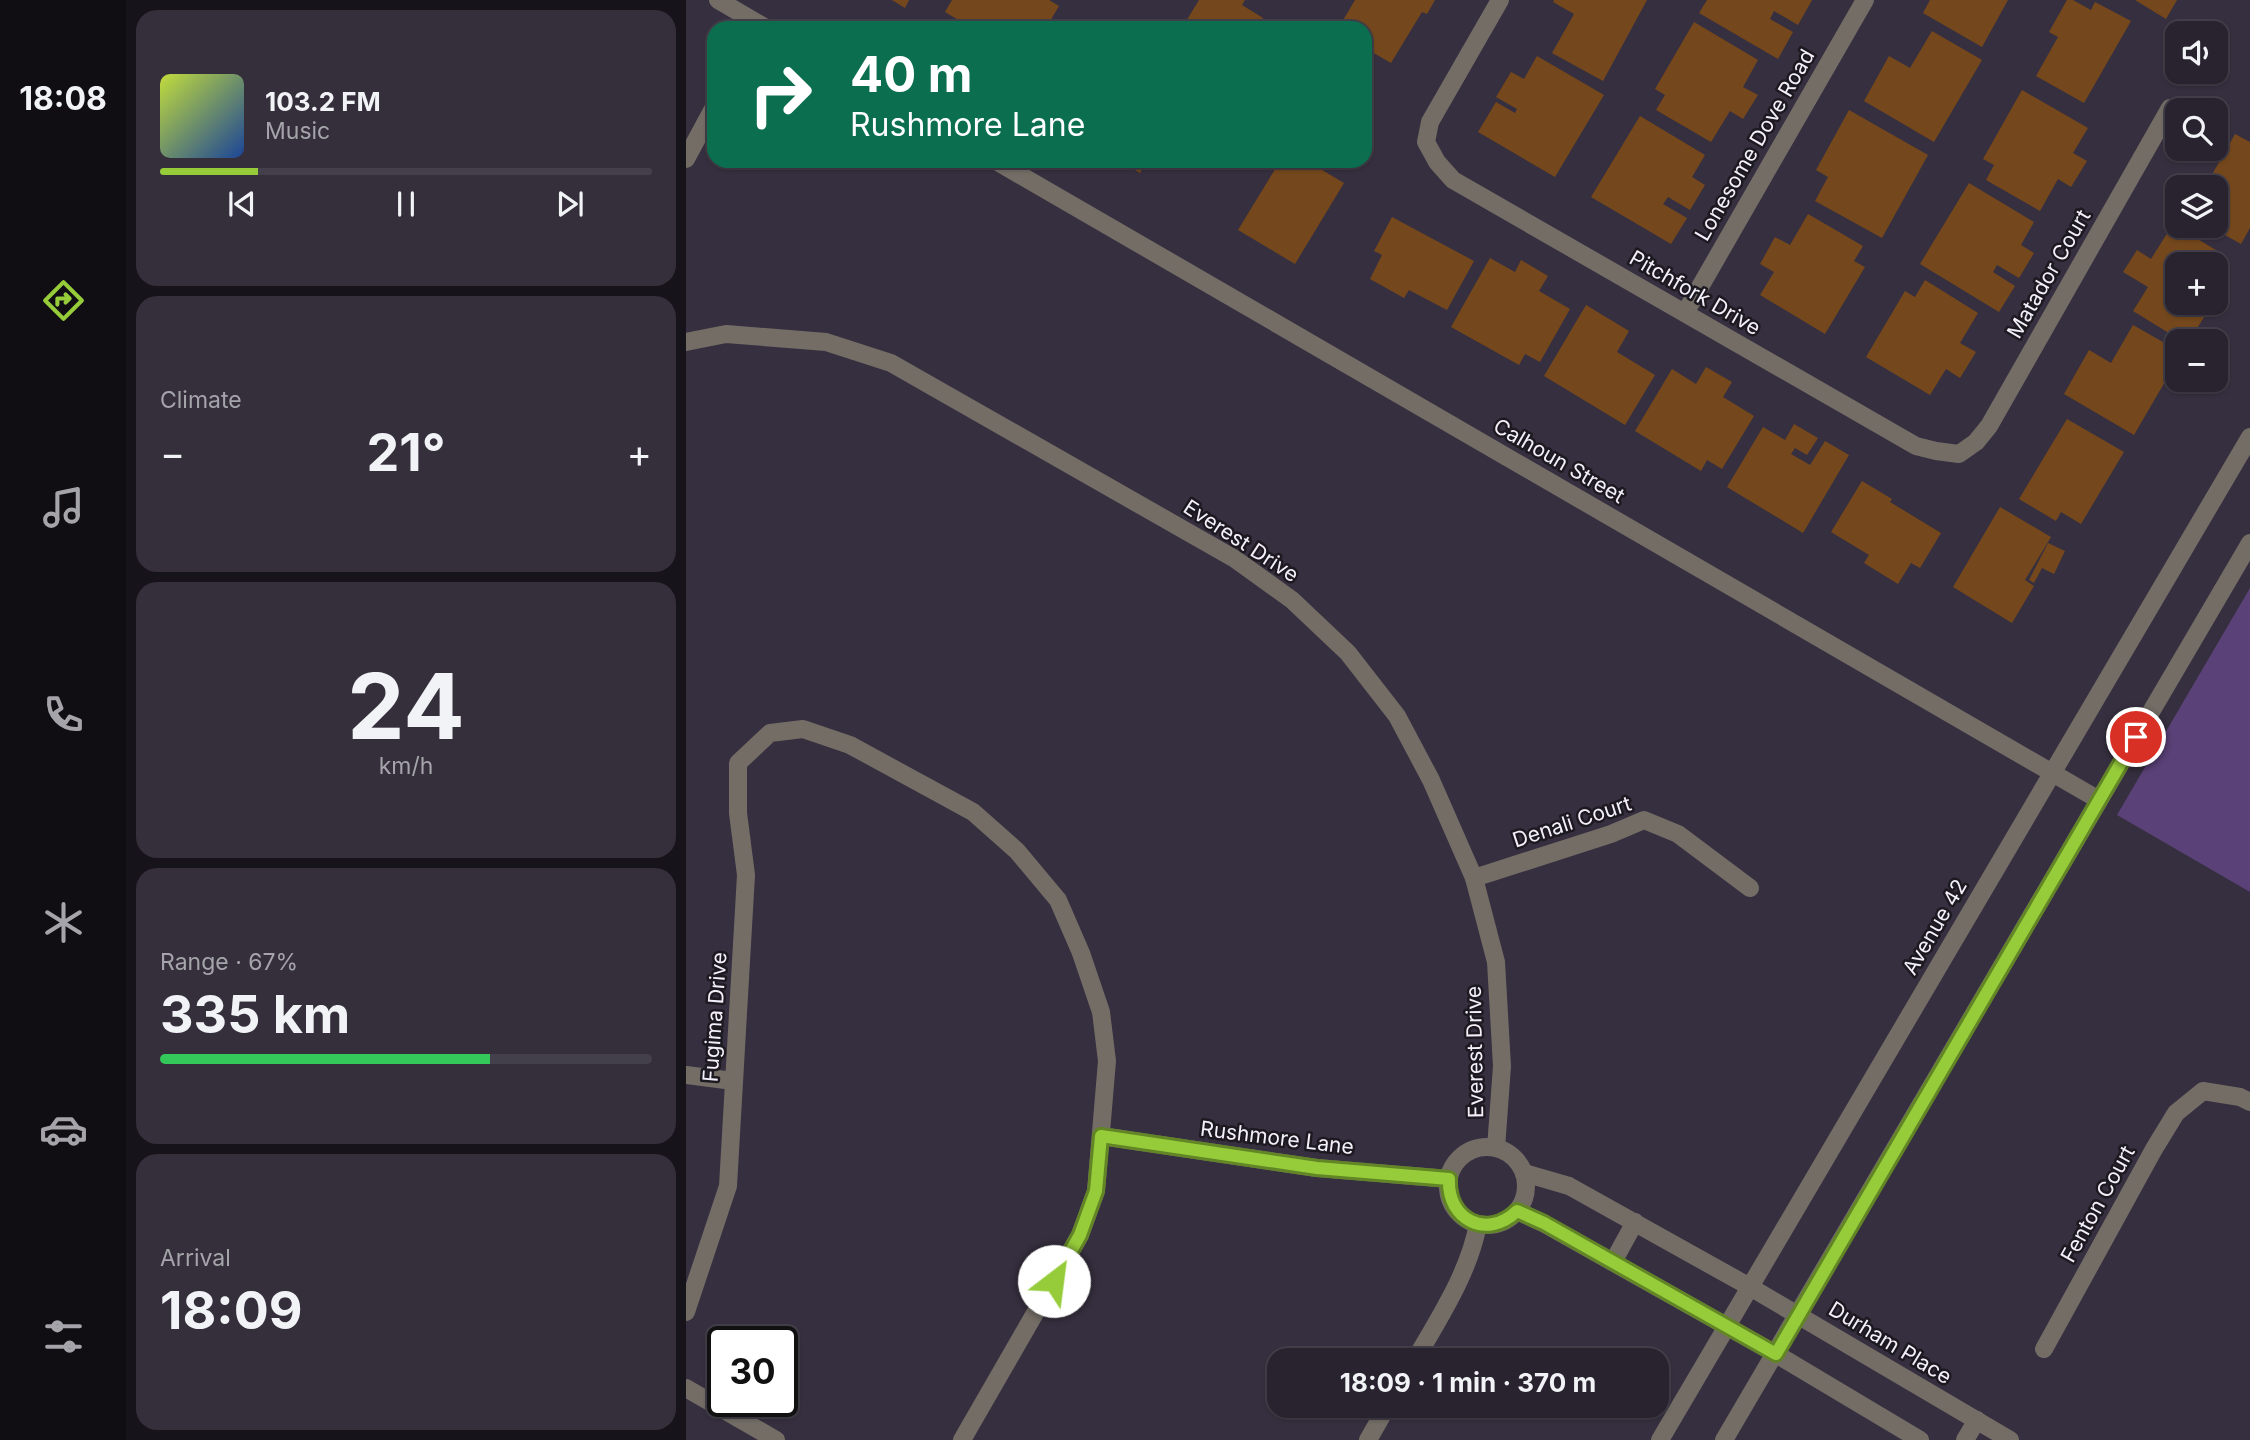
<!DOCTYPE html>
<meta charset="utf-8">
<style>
:root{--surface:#28232f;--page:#342f3b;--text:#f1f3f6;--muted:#a5a4aa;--line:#44404b;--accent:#96cc3a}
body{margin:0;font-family:Inter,sans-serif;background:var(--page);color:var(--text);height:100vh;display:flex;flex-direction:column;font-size:26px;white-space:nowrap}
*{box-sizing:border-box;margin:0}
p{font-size:23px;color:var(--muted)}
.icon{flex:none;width:38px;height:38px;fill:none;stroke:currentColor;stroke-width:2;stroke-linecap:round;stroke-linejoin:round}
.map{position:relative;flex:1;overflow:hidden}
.details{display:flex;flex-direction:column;gap:10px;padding:10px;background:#16131a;width:560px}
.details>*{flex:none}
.banner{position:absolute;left:21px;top:21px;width:665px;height:147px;border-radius:21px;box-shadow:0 2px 5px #0004,0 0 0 2px var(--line);background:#0b6e4f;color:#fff;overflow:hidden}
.fabs{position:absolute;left:1479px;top:21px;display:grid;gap:14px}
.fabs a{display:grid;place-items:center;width:63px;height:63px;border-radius:14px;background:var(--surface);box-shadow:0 2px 5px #0004,0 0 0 2px var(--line);font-size:35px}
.speed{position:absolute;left:21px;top:1326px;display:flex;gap:14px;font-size:35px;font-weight:700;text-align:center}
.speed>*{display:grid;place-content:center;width:91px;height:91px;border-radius:50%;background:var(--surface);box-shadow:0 2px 5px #0004,0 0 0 2px var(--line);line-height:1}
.speed .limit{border:4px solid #111;border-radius:10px;background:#fff;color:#111}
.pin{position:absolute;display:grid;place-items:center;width:60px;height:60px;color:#fff;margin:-30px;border:4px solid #fff;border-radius:50%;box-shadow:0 2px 7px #0007}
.me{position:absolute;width:77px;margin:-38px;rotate:30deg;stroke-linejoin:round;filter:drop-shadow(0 0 5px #0008)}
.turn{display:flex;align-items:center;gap:24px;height:147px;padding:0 28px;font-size:32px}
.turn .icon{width:91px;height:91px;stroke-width:2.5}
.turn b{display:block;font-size:49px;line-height:60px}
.big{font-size:52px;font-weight:700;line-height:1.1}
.details .card{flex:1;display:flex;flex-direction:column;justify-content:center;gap:10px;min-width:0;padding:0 24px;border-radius:21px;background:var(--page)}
.details .dial{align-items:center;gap:0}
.dial b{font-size:91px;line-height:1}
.song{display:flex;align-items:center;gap:21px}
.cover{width:84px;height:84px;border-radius:10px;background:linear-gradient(135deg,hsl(70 70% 55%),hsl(220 70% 35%))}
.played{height:7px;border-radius:4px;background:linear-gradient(90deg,var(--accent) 20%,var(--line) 20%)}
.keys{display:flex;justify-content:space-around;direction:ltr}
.heat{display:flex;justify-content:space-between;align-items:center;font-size:38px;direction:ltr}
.charge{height:10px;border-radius:5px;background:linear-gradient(90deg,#34c759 67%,var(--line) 0)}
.trip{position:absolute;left:581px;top:1348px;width:402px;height:70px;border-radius:21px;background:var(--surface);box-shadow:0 2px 5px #0004,0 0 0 2px var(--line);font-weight:700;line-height:70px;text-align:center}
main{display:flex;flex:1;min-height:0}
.tab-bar{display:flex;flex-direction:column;width:126px;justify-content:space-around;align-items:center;background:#100e13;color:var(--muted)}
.tab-bar .icon{width:49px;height:49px}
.tab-bar .active{color:var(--accent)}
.tab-bar b{font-size:32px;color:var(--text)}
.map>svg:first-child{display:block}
</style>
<main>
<nav class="tab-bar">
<b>18:08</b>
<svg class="icon active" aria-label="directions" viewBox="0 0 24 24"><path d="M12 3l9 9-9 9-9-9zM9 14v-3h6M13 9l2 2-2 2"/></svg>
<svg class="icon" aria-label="music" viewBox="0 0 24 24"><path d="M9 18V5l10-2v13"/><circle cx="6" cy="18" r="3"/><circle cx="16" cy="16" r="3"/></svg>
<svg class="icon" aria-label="phone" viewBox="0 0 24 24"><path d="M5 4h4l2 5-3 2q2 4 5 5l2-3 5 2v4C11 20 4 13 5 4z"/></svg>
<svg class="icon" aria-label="climate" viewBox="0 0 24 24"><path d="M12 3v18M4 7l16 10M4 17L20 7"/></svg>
<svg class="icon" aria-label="car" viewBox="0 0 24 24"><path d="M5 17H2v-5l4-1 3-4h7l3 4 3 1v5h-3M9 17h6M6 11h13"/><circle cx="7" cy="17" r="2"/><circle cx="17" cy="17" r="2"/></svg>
<svg class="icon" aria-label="filters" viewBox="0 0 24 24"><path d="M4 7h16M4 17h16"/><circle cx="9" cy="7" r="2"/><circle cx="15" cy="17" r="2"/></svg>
</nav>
<section class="details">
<div class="card">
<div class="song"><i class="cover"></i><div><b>103.2 FM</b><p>Music</p></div></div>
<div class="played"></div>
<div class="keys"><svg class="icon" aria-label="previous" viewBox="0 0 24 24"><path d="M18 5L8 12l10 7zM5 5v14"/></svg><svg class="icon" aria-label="pause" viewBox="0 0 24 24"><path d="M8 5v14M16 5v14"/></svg><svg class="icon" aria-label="next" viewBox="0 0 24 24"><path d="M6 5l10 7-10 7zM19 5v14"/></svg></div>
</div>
<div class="card"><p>Climate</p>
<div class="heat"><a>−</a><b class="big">21°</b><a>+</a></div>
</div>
<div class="card dial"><b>24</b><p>km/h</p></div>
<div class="card"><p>Range · 67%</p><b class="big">335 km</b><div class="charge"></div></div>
<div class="card"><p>Arrival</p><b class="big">18:09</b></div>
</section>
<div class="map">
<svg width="1564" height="1440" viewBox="0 0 1564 1440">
<rect width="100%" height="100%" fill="#362f3f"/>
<polygon fill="#5a4177" points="1564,588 1564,892 1431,815"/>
<g fill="#74481c">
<polygon points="206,0 223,0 219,8"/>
<polygon points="266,0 363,0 373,6 360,28 286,28 259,12"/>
<polygon points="513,0 559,0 556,5 577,18 571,28 496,28"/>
<polygon points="669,0 749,0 741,14 736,12 705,63 679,48 679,28 665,28 656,22"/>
<polygon points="868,0 961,0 917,81 866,53 888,14 867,2"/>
<polygon points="1021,0 1126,0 1112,25 1088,11 1084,19 1107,32 1092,59 1013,13"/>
<polygon points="1244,0 1322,0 1296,47 1237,13"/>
<polygon points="1381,0 1387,0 1405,10 1409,2 1445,21 1398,103 1350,76 1372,37 1363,32"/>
<polygon points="1449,0 1491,0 1480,19"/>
<polygon points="1008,22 1072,60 1057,87 1072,95 1057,119 1044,111 1025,142 970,110 979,95 969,89"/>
<polygon points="1246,31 1296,60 1248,142 1178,101 1203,56 1224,68"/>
<polygon points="851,56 918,95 869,177 792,132 810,102 829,113 831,109 810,97 825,72 838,79"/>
<polygon points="1336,90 1402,128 1387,153 1401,161 1385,187 1372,179 1354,211 1300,180 1308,165 1297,159"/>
<polygon points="1163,110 1242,155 1196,238 1129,201 1142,177 1130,170"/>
<polygon points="954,116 1019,155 1006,177 1019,185 1004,210 982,197 977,204 1001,218 985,244 905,197"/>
<polygon points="1549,134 1564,142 1564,228 1555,244 1523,226 1530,226 1530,187 1519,187"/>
<polygon points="434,161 460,161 454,173"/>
<polygon points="594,161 621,161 658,183 609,264 552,230"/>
<polygon points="1283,183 1348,222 1335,245 1348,253 1333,278 1311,265 1307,272 1329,286 1313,312 1234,264"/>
<polygon points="1122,214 1177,246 1168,261 1179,267 1139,334 1074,295 1088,272 1074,264 1089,237 1104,245"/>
<polygon points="706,217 788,261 761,310 723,290 718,298 684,279 696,255 688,251"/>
<polygon points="1487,224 1538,255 1530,270 1542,277 1530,298 1530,264 1491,264 1491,303 1527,303 1503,341 1496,341 1447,311 1462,287 1437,272 1451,250 1465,259"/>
<polygon points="804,258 829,272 835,260 862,276 853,291 884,309 854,362 839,354 833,365 765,327"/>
<polygon points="1239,280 1292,313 1274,343 1290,352 1274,378 1260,369 1244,395 1180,357 1219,291 1229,297"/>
<polygon points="900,305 943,331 931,352 969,375 939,425 858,376"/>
<polygon points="1447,325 1491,350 1491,361 1448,435 1378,394 1403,350 1425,363"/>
<polygon points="1020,367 1046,382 1037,397 1068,416 1036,469 1021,460 1015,471 949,431 986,369 1010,384"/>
<polygon points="1381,419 1438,452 1395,524 1375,512 1370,521 1333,499"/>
<polygon points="1108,424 1132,438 1121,455 1109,448 1105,454 1124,465 1139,441 1163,455 1117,533 1041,487 1077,427 1099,440"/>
<polygon points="1176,481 1206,499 1204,502 1255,533 1234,568 1225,563 1212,584 1178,563 1183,555 1145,532"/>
<polygon points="1314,507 1365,537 1339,580 1348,586 1326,623 1267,587"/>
<polygon points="1362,543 1379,551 1368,574 1356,568 1348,583 1343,580"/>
</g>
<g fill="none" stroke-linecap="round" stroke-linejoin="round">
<g stroke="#736d66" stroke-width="18">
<polyline points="32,0 80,28"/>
<polyline points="814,0 744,122 740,142 751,162 767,180 1230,446 1250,451 1273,454 1290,442 1303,426 1484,108"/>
<polyline points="0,159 28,107"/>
<polyline points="310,161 1413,800"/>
<polyline points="999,313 1179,0"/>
<polyline points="0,342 40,334 140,342 205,363 549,559 606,600 662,653 711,716 745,780 788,878 810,962 816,1066 810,1148"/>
<polyline points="788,878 925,834 958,820 992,834 1064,888"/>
<polyline points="0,1075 47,1081"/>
<polyline points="415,1136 631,1168 763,1179"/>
<circle cx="801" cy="1186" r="39"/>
<polyline points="838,1173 883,1186 1064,1287 1324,1440"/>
<polyline points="831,1211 857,1223 1090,1354 1234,1440"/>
<polyline points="927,1262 949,1222"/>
<polyline points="0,1312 42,1186 60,875 52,813 52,763 84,733 117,729 164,745 287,812 331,851 372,900 395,953 415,1012 421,1061 410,1191 394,1235 276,1440"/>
<polyline points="1358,1349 1468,1149 1490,1113 1517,1091 1554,1097 1564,1102"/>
<path d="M729,1360C753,1318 783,1273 792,1224"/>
<polyline points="0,1388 90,1440"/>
<polyline points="682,1440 702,1405"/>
<polyline points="974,1440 1564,437"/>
<polyline points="1038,1440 1564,543"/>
<polyline points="1279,1440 1291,1420"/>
</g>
</g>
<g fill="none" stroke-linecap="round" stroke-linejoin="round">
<defs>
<path id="route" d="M368,1281L394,1235L410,1191L415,1136L631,1168L763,1179C761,1220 801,1240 831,1211L858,1223L1090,1354L1450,737"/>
</defs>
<use href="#route" stroke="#628526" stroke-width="18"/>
<use href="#route" stroke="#96cc3a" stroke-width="12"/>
</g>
<g text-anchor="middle" stroke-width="5" stroke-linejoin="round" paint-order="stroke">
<g font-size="21" fill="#f4f0fb" stroke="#1c1920">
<text transform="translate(1069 145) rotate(-60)" y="7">Lonesome Dove Road</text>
<text transform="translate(1363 274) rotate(-60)" y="7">Matador Court</text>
<text transform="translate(1009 293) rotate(30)" y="7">Pitchfork Drive</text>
<text transform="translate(873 461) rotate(30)" y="7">Calhoun Street</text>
<text transform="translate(555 541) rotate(33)" y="7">Everest Drive</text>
<text transform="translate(886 822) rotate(-18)" y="7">Denali Court</text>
<text transform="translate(1249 927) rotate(-60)" y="7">Avenue 42</text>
<text transform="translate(29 1017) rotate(-86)" y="7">Fugima Drive</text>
<text transform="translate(789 1052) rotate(-91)" y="7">Everest Drive</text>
<text transform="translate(591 1138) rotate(7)" y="7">Rushmore Lane</text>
<text transform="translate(1412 1204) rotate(-61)" y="7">Fenton Court</text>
<text transform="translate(1204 1343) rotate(31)" y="7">Durham Place</text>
</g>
</g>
</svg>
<div class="fabs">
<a><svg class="icon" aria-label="sound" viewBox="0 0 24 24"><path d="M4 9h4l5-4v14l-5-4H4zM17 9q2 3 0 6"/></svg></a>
<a><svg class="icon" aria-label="search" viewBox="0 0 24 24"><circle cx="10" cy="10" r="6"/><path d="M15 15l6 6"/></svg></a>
<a><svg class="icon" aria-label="layers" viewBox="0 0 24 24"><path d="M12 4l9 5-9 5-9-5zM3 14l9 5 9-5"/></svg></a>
<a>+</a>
<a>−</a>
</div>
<div class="speed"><div class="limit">30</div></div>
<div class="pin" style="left:1450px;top:737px;background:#d93025"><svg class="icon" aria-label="arrive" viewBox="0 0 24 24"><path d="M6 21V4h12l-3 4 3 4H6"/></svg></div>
<svg class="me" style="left:368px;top:1281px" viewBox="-20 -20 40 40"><circle r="19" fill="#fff"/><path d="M0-13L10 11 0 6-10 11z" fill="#96cc3a"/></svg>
<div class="trip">18:09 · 1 min · 370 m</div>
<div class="banner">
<div class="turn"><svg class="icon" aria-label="right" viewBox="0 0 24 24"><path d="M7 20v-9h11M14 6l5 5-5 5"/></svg><div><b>40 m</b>Rushmore Lane</div></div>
</div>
</div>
</main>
